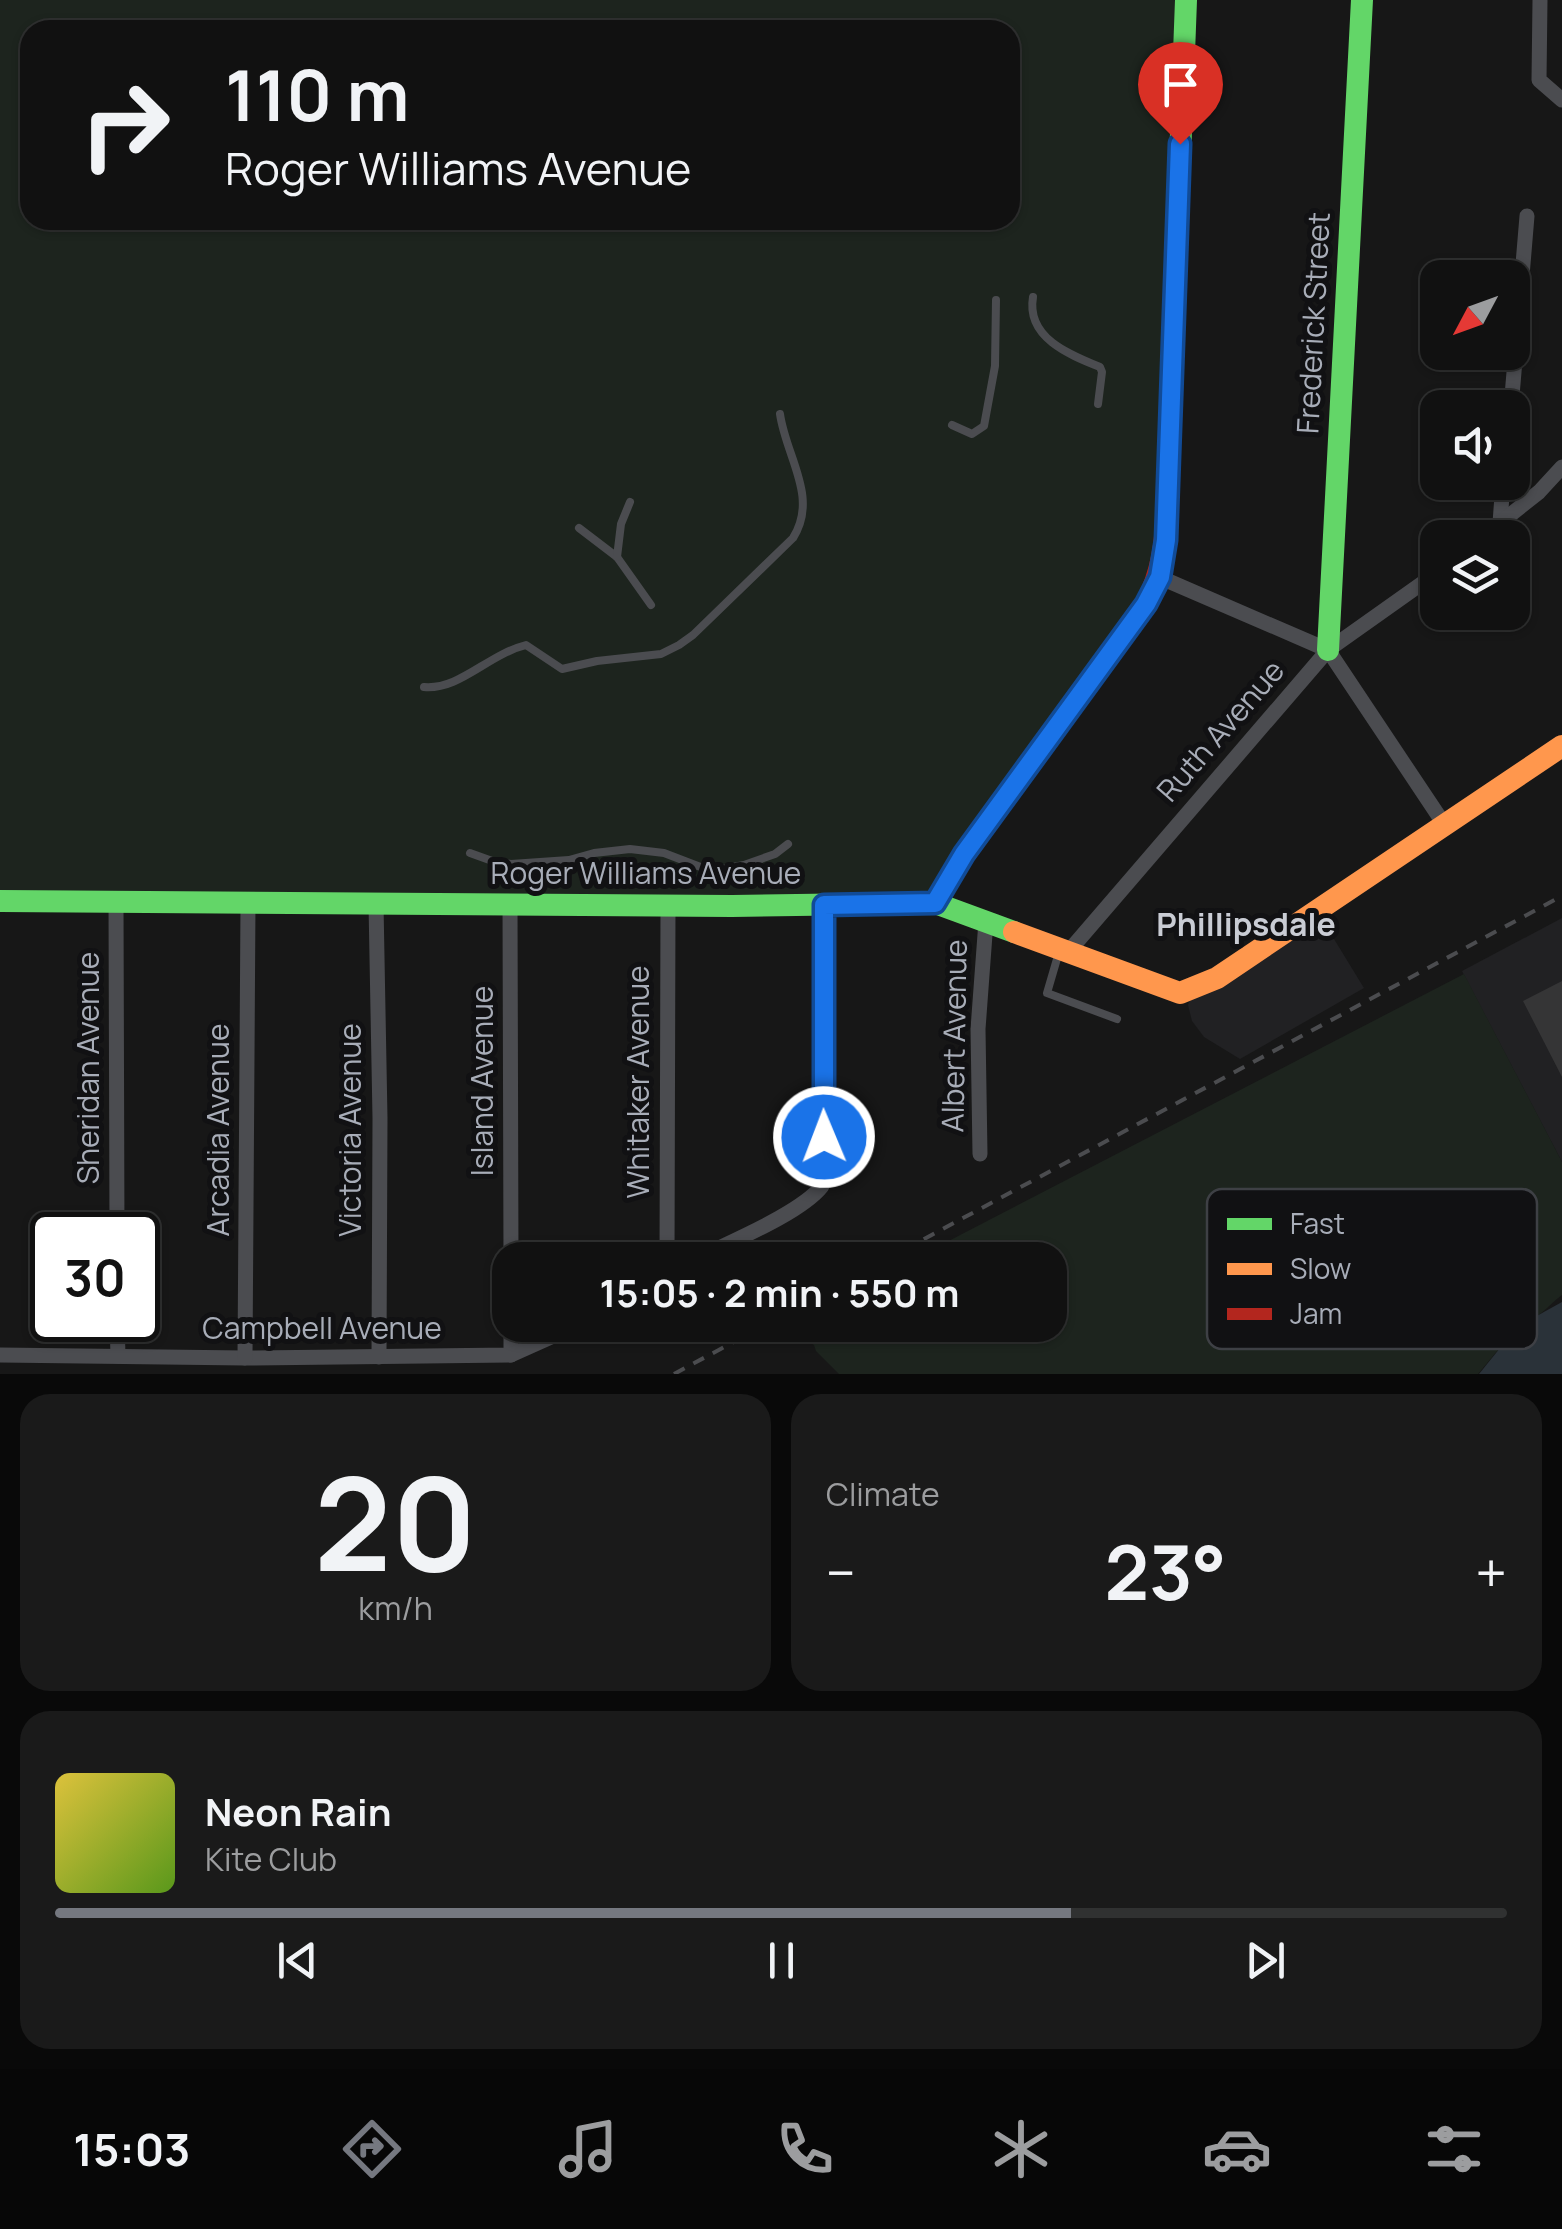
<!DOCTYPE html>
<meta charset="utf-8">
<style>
:root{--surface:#111;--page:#1a1a1a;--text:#f1f3f6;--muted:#9c9d9f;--line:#303131;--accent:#757880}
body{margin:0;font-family:Manrope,sans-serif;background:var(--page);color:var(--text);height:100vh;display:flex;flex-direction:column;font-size:38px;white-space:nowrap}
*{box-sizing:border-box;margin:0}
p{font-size:32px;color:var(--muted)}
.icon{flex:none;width:55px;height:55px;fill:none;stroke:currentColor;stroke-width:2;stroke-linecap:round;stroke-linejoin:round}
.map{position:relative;height:1374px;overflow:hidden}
.details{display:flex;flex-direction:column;gap:20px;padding:20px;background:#090909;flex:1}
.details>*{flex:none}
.top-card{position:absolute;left:20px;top:20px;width:1000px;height:210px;border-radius:30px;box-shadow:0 2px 8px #0004,0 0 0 2px var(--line);background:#111;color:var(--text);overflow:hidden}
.needle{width:65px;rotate:229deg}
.fabs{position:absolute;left:1420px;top:260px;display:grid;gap:20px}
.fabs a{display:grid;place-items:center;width:110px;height:110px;border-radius:20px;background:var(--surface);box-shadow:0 2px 8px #0004,0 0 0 2px var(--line);font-size:50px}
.speed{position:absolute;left:30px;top:1212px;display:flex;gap:20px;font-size:50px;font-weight:700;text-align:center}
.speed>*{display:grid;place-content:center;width:130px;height:130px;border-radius:50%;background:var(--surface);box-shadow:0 2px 8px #0004,0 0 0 2px var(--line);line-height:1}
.speed .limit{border:5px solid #111;border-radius:15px;background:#fff;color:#111}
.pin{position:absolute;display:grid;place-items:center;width:85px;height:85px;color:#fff;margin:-102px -42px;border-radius:50% 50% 50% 0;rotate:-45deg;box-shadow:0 0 10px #0007}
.pin .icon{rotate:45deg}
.me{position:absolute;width:110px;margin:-55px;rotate:359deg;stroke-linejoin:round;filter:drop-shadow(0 0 8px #0008)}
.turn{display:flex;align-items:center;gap:35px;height:210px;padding:0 40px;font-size:45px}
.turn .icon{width:130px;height:130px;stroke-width:2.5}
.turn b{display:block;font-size:70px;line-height:85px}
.big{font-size:75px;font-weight:700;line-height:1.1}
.details .tile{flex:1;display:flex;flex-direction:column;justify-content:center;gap:15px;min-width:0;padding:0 35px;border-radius:30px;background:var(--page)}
.details .dial{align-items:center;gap:0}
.dial b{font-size:130px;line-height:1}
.song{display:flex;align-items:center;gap:30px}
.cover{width:120px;height:120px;border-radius:15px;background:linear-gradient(135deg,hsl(50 70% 55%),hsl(90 70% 35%))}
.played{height:10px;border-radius:5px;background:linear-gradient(90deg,var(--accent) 70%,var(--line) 70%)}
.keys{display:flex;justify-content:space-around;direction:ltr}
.heat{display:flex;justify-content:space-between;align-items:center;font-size:55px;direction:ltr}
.details .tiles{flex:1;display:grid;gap:20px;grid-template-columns:1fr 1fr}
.tile:last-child{grid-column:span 2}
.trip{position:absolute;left:492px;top:1242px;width:575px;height:100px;border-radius:30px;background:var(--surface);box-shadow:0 2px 8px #0004,0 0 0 2px var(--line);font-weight:700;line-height:100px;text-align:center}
.dock{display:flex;height:160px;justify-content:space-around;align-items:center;background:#070707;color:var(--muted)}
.dock .icon{width:70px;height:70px}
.dock .active{color:var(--accent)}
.dock b{font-size:45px;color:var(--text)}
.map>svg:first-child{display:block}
</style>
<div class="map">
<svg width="1562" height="1374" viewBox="0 0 1562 1374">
<rect width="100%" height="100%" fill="#171717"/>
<g fill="#212123">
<polygon points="1309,918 1321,936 1329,934 1334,939 1364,988 1240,1059 1204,1037 1192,1021 1188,1005 1192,994"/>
<polygon points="1562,918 1562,1162 1462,971"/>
</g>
<g fill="#1d241e" fill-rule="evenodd">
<path d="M0,0H1190L1165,575L939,899L0,892ZM30,30H1010V220H30Z"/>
<path d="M1464,974L1562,1162V1295C1550,1304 1538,1319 1524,1323C1489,1333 1467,1304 1422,1321C1411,1325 1403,1328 1396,1338V1346L1404,1335L1430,1324H1458L1484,1331L1517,1327L1478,1374H839L816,1351L814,1345L801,1338L804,1332L793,1325H1050V1260H912Z"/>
</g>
<polygon fill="#2a3239" points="1562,1302 1562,1374 1479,1374 1517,1327"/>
<polygon fill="#353536" points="1562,981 1562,1077 1523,1001"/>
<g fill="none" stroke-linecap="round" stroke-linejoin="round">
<g stroke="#4b4c50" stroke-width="8">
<path d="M1033,297C1026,338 1070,355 1100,367L1102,372L1098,404"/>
<polyline points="952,425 972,434 984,426 995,366 996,300"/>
<polyline points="579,528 617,557 651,605"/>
<polyline points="617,557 621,524 630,502"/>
<path d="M424,687C460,690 487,655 526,645L562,669L597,661L661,654L679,645L693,635L793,538C819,497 786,457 780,414"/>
<polyline points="470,853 495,862 511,864 569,860 594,853 630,849 664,853 711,871 744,865 775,854 788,844"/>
<polyline points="1059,952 1047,993 1117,1019"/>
</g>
<g stroke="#4b4c50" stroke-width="15">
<polyline points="1540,0 1539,80 1562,100"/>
<polyline points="1511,408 1527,216"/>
<polyline points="1500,523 1503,482"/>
<polyline points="1481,538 1539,492 1562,467"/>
<polyline points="1159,577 1328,650 1444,824"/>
<polyline points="116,901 117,1235"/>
<polyline points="510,903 511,1260"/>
<polyline points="376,904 380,1118 379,1357"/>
<polyline points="1069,951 1328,650 1438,572"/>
<polyline points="980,1154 978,1029 986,921"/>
<polyline points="667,1260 668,905"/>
<path d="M694,1260C727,1243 800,1214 822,1186L824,905"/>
<polyline points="117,1320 118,1356"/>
<polyline points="511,1325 511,1355"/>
<polyline points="0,1355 245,1358 511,1355 578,1325"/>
<polyline points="245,1358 248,903"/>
</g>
<g stroke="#63d668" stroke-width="22">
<polyline points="1167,506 1186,0"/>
<polyline points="1328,650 1362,0"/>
<polyline points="0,901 732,906 935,903 1014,932"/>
</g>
<polyline stroke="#ff974d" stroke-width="22" points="1014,932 1180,993 1217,978 1562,746"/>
<path stroke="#b3261e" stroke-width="22" d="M935,903L965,854L1146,604C1162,572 1166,542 1167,506"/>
<g stroke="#4b4c4f" stroke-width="4" stroke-dasharray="12 10" stroke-linecap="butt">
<polyline points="885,1260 1562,896"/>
<polyline points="674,1374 765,1325"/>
</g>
</g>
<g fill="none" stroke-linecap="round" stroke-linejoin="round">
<defs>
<polyline id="route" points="824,1137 824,905 935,903 964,854 1146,604 1160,577 1166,540 1180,144"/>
</defs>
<use href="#route" stroke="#114b97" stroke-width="25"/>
<use href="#route" stroke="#1a73e8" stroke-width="18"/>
</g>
<g text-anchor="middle" stroke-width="10" stroke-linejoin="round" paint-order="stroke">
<g font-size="30" fill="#a8adb8" stroke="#111113">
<text transform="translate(1314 323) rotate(-87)" y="10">Frederick Street</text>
<text transform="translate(1221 731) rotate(-49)" y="10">Ruth Avenue</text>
<text x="646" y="884">Roger Williams Avenue</text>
<text transform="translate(955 1036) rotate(-89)" y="10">Albert Avenue</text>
<text transform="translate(89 1068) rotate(-90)" y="10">Sheridan Avenue</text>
<text transform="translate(483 1081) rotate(-90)" y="10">Island Avenue</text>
<text transform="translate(639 1082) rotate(-90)" y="10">Whitaker Avenue</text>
<text transform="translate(219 1130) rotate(-90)" y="10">Arcadia Avenue</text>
<text transform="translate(351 1130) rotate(-90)" y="10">Victoria Avenue</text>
<text x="322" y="1339">Campbell Avenue</text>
</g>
<g font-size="32" font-weight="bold" fill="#c9ccd4" stroke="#111113">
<text x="1246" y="936">Phillipsdale</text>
</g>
</g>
<rect x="1207" y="1189" width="330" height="160" rx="15" fill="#111113" stroke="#3e4045" stroke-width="2.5"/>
<rect x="1227" y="1218" width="45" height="12" fill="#63d668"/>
<rect x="1227" y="1263" width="45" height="12" fill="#ff974d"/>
<rect x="1227" y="1308" width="45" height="12" fill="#b3261e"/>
<g font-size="28" fill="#a8adb8">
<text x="1290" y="1234">Fast</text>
<text x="1290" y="1279">Slow</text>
<text x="1290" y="1324">Jam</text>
</g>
</svg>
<div class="fabs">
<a><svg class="needle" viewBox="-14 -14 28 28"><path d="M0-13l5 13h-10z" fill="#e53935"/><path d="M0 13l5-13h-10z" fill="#9c9d9f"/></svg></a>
<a><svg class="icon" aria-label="sound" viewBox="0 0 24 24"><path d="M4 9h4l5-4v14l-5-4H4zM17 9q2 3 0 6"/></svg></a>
<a><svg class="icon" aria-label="layers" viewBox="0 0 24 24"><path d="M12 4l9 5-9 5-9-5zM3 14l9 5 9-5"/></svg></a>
</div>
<div class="speed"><div class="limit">30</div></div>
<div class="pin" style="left:1180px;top:144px;background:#d93025"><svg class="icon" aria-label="arrive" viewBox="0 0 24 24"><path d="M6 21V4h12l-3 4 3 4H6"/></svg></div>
<svg class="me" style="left:824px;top:1137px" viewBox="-20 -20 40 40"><circle r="17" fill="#1a73e8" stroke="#fff" stroke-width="3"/><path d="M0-11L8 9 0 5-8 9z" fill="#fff"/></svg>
<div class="trip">15:05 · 2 min · 550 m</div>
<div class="top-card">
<div class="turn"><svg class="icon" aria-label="right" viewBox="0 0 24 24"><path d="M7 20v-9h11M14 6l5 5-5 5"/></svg><div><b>110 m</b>Roger Williams Avenue</div></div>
</div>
</div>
<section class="details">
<div class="tiles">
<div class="tile dial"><b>20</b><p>km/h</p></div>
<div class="tile"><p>Climate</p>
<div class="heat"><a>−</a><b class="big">23°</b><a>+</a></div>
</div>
<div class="tile">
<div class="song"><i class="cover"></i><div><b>Neon Rain</b><p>Kite Club</p></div></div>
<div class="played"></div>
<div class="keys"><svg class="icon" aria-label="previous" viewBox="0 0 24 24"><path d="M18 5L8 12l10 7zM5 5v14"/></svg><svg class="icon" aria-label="pause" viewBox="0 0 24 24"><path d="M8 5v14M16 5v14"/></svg><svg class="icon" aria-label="next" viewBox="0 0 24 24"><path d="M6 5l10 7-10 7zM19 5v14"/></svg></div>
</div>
</div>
</section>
<nav class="dock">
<b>15:03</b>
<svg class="icon active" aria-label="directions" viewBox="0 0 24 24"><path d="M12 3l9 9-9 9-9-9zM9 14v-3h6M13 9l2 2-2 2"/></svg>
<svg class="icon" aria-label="music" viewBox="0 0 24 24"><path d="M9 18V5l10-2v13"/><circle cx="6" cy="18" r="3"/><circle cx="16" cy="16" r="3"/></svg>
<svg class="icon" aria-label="phone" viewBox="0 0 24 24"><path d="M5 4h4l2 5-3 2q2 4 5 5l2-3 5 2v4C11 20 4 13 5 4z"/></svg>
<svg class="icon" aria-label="climate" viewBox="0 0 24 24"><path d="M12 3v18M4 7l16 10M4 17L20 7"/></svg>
<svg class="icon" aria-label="car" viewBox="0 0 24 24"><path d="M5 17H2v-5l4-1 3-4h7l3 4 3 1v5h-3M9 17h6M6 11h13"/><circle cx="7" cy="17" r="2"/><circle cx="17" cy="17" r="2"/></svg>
<svg class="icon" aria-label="filters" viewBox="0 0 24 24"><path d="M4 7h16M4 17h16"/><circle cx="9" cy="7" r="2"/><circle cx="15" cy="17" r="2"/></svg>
</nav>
